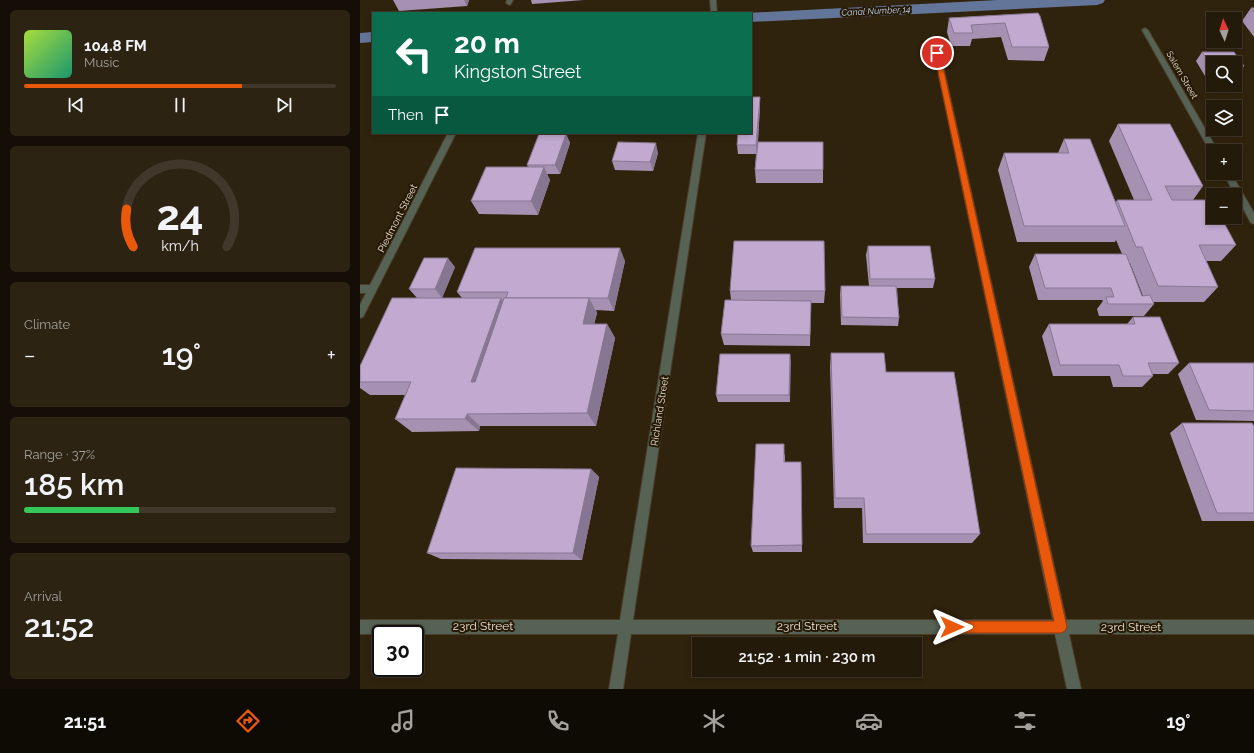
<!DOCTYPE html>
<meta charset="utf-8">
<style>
:root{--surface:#241a0a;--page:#2c2313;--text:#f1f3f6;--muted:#a3a19c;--line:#41382b;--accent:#ea580c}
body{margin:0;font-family:Raleway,sans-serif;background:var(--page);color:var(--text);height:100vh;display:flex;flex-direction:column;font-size:15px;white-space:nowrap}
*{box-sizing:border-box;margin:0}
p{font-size:13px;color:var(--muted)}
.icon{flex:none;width:22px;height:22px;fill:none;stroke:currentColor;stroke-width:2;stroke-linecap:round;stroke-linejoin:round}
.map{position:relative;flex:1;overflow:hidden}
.details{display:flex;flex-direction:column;gap:10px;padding:10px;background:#140e06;width:360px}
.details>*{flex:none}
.hud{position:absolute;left:12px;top:12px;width:380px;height:122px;border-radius:0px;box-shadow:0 2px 6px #0003,0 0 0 1px var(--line);background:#0b6e4f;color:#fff;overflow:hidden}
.needle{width:26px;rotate:356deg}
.fabs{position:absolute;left:846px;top:12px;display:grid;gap:8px}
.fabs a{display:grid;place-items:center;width:36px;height:36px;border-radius:0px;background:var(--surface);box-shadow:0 2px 6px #0003,0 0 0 1px var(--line);font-size:20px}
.speed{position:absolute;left:12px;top:625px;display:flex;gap:8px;font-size:20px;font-weight:700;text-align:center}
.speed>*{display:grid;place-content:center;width:52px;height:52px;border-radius:50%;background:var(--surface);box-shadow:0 2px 6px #0003,0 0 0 1px var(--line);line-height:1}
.speed .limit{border:2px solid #111;border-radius:6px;background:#fff;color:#111}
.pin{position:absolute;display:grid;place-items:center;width:34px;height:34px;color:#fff;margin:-17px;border:2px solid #fff;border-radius:50%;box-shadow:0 1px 4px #0007}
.me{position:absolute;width:44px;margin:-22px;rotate:90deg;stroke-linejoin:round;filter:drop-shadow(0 0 3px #0008)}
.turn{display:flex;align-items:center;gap:14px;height:84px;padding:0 16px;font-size:18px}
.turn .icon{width:52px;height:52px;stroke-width:2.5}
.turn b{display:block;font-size:28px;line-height:34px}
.then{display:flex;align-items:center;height:38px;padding:0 16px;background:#0003;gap:8px;font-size:15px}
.big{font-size:30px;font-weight:600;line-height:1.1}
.details .tile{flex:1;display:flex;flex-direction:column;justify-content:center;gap:6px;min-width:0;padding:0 14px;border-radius:6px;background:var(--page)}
.details .dial{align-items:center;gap:0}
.dial svg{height:104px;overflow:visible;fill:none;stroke:var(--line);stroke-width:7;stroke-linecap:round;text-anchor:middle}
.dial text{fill:var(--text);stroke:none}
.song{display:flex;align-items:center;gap:12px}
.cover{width:48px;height:48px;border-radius:6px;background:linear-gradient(135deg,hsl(80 70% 55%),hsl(160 70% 35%))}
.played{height:4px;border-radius:2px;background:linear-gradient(90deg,var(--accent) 70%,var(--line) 70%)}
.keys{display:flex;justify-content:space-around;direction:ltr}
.heat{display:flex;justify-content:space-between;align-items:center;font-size:22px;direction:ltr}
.charge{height:6px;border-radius:3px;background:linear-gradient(90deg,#34c759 37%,var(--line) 0)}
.trip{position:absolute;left:332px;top:637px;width:230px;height:40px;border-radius:0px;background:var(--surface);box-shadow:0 2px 6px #0003,0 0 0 1px var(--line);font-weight:600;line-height:40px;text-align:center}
.tabs{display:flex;height:64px;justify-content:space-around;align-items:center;background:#0e0a04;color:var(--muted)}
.tabs .icon{width:28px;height:28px}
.tabs .active{color:var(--accent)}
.tabs b{font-size:18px;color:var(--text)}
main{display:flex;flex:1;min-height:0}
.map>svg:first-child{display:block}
</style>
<main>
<section class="details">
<div class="tile">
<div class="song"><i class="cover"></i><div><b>104.8 FM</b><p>Music</p></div></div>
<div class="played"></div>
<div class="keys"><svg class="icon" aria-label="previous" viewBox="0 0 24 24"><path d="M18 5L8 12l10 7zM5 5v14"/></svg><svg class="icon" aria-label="pause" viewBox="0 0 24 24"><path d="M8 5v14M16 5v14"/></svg><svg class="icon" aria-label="next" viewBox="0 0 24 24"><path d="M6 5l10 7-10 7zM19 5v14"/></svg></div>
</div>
<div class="tile dial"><svg viewBox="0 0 100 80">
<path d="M14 69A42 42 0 1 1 86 69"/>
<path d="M14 69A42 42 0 0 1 9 40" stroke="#ea580c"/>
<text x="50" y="56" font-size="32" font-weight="700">24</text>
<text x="50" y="72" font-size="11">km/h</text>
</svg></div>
<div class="tile"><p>Climate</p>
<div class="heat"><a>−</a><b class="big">19°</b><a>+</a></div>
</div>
<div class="tile"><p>Range · 37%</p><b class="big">185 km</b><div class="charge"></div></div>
<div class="tile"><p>Arrival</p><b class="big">21:52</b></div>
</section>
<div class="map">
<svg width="894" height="689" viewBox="0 0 894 689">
<rect width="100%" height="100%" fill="#30230d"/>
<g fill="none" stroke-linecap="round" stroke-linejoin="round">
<g fill="#637699" fill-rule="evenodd">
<polygon points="638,0 745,0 743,3 737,5 391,22 391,13 387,13"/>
<polygon points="13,32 13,42 0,43 0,33"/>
</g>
<defs>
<g id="minor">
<polygon points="147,0 153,0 151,4 149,5 146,3"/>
<polygon points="350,0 356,0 357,13 351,13"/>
<polygon points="785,28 788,30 858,151 853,151 853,153 850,151 782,30"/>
<polygon points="572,37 577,38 706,620 894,620 894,634 709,634 721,689 707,689 695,634 271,634 263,689 249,689 258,634 0,634 0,620 260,620 338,133 346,133 273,620 693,620 571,38"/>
<polygon points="88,133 96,133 3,317 0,318 0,305 6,293 0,293 0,285 10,285"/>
<polygon points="863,173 871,173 894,213 894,224 891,223"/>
</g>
</defs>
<use href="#minor" stroke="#4a3d29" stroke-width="2"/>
<use href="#minor" fill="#566254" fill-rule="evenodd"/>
</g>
<g fill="#a691b2" fill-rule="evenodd">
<polygon points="33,0 109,0 107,6 39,11"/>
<polygon points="171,0 224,0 172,4"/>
<polygon points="891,8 894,8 894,37 882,21"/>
<polygon points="678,13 689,47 684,61 648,60 641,37 612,39 610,46 591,46 587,32 589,18"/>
<polygon points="842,52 874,52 884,66 878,76 875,76 875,63 853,63 853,76 845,76 836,61"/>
<polygon points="400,97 400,106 398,142 463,170 463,183 396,183 395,170 396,154 378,154 377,145"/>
<path d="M758,124L843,186L833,200L876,245L861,261H846L858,287L844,302H793L794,304L784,316H739L737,309L743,301L742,300H678L669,267L675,254H762L756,240L755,242H657L638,170L644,153H698L704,139L756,202L757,200H774L749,141ZM769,263H770L783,296H782Z"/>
<polygon points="206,134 210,143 200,174 187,174 190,180 178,215 119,214 111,201 168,167 167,165"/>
<polygon points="298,153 293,171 255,170 252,161"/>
<polygon points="508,246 575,279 573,288 537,288 539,318 538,326 481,325 480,294 481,286 509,286 506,255"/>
<polygon points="265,261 254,311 236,310 237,313 234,324 247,324 255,338 236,426 120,426 119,431 52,432 35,419 45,395 10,395 0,388 0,366 102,298 97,292"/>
<polygon points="95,267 82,298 57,298 49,289"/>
<polygon points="370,291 465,291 464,303 451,303 450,346 364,345 361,334 371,300"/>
<polygon points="773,317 819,363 808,374 792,374 793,376 782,387 753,387 750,376 693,376 682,336 689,324 767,324"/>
<polygon points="471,353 526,372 620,534 612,543 503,543 502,508 474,508 470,367"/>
<polygon points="430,354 430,402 358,402 356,395"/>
<polygon points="829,363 894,363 894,421 836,420 818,374"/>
<polygon points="822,423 894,425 894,521 842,521 810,433"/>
<polygon points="425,453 425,462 441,462 442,552 393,552 391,546"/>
<polygon points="231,469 239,477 222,560 81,559 67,553"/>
</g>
<g fill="#877691">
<polygon points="104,0 109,0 107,6"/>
<polygon points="400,97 400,106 397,154 396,145"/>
<polygon points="206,134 210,143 200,174 195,165"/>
<polygon points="296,143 298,153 293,171 290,162"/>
<polygon points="184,167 190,180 178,215 171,201"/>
<polygon points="260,248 265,261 254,311 248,298"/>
<polygon points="88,258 95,267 82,298 75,289"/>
<polygon points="141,298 152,313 124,396 111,382"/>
<polygon points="229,298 237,313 231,338 223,324"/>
<polygon points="247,324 255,338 236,426 227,413"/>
<polygon points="430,354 431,362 430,402 429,395"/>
<polygon points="107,414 120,426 119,431 105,419"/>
<polygon points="231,469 239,477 222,560 213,553"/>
</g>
<g fill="#c1a9cf" stroke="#877691">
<polygon points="891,8 894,8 894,12"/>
<polygon points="678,13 680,16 689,47 652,47 645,23 611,25 613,33 594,33 589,18"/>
<polygon points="842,52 874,52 884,66 875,66 875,63 853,63 853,66 851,66"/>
<polygon points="391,97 400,97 396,145 377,145 378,133 391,133"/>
<polygon points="758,124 810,124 843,186 805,186 812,200 852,200 853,202 853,217 861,217 876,245 839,245 858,287 798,286 782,247 776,247 757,200 792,200"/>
<polygon points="179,134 206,134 195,165 167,165"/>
<polygon points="704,139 730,139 765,226 664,226 644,153 709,153"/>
<polygon points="258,142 296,143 290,162 252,161"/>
<polygon points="398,142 463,142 463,170 395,170"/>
<polygon points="126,167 184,167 171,201 111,201"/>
<polygon points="374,241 464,241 465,291 370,291"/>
<polygon points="508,246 570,246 575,279 510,279"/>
<polygon points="115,248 260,248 248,298 146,298 148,292 97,292"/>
<polygon points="675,254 766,254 782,296 790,295 794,304 748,304 746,297 754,297 751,288 685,288"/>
<polygon points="64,258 88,258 75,289 49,289"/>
<polygon points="481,286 536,286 539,318 482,317"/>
<polygon points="32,298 141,298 111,382 115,382 144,298 229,298 223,324 247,324 227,413 107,414 105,419 35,419 51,382 0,382 0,366"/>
<polygon points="365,300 451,301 450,335 361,334"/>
<polygon points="773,317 800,317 819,363 788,363 793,376 763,376 759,365 700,365 689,324 775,324"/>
<polygon points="471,353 524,353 526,372 594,372 620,534 506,534 504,498 475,498"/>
<polygon points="360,354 430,354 429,395 356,395"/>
<polygon points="829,363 894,363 894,411 849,410"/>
<polygon points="822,423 892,423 894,426 894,513 857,513"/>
<polygon points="396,444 424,444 424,462 441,462 442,545 391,546"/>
<polygon points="96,468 231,469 213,553 67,553"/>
</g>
<polygon fill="#ea580c" stroke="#983908" points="577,51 580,53 707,627 705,631 701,633 592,633 588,631 586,627 588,622 592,621 694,621 574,53"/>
<g text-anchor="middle" stroke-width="4" stroke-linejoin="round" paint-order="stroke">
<g font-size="9" font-style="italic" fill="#c3d6f9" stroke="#261a04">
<text transform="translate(516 11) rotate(-3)" y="3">Canal Number 14</text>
</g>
<g font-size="9" fill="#e8dfd2" stroke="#261a04">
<text transform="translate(822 75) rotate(60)" y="3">Salem Street</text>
</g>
<g font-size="10" fill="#e8dfd2" stroke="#261a04">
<text transform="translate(37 218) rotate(-63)" y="4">Piedmont Street</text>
<text transform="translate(299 411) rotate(-81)" y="4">Richland Street</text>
</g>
<g font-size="12" fill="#e8dfd2" stroke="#261a04">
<text x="123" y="630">23rd Street</text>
<text x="447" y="630">23rd Street</text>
<text x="771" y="631">23rd Street</text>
</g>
</g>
</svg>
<div class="fabs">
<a><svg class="needle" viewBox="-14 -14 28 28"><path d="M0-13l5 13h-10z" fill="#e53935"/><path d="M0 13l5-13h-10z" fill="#a3a19c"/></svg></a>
<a><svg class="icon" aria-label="search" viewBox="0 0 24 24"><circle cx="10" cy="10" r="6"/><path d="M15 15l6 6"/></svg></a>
<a><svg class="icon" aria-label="layers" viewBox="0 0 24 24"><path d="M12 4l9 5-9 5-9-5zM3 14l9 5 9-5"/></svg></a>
<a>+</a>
<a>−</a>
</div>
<div class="speed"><div class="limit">30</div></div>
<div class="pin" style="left:577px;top:53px;background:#d93025"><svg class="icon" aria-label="arrive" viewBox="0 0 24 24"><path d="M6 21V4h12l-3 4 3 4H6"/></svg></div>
<svg class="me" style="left:592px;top:627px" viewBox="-20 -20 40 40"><path d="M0-17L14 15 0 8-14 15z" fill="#ea580c" stroke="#fff" stroke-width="4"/></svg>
<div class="trip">21:52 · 1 min · 230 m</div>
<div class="hud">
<div class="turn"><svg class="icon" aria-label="left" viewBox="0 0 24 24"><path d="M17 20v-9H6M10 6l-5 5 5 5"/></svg><div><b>20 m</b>Kingston Street</div></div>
<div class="then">Then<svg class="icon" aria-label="arrive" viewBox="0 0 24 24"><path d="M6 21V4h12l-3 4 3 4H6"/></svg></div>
</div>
</div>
</main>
<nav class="tabs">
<b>21:51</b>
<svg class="icon active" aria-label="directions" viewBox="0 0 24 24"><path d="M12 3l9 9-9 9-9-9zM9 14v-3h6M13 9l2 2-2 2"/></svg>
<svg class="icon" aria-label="music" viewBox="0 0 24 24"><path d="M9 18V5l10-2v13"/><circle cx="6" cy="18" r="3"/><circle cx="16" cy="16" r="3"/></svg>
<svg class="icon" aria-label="phone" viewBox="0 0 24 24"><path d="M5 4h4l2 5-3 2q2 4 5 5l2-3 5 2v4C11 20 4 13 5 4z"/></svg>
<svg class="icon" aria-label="climate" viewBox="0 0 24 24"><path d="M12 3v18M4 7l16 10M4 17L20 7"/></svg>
<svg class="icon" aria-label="car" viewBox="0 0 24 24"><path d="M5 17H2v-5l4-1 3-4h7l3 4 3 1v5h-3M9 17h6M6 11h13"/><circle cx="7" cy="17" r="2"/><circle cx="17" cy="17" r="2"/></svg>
<svg class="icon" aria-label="filters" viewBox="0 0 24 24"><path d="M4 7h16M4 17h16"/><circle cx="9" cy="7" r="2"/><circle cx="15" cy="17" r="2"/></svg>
<b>19°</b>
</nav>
